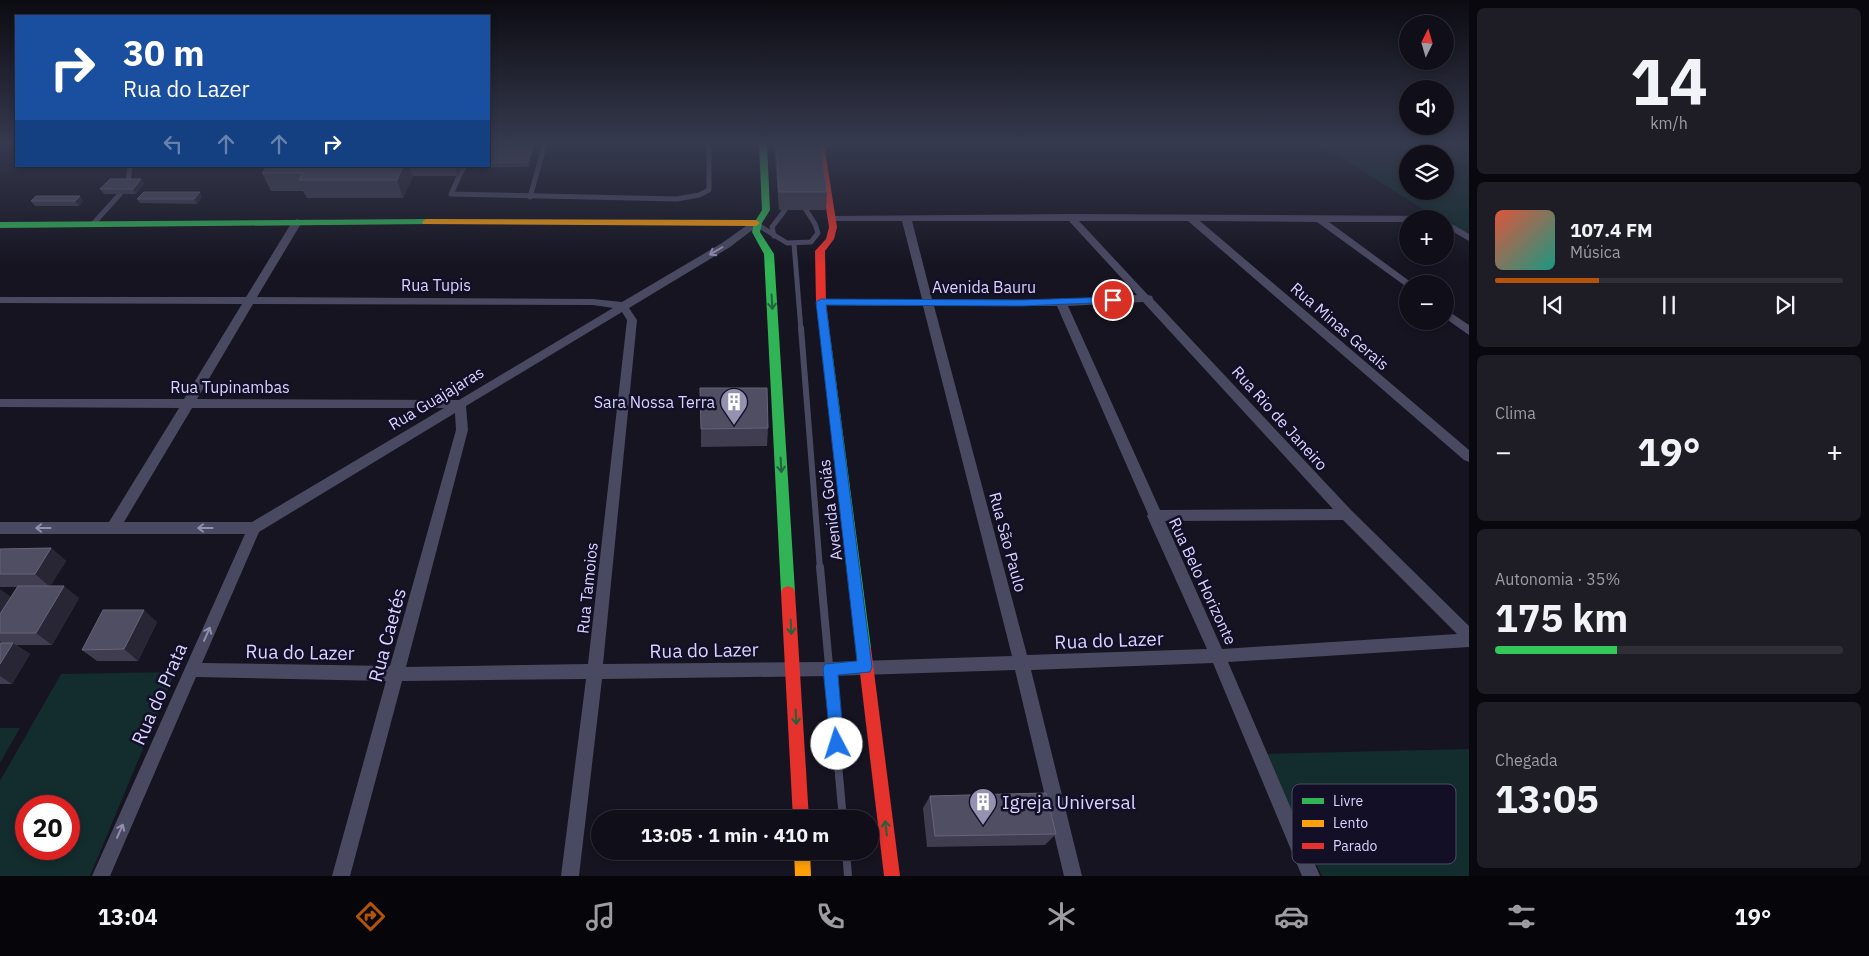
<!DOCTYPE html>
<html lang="pt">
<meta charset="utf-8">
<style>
:root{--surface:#100f19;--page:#1e1d26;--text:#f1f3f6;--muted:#9c9ca2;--line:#302f38;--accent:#b45309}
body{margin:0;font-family:"IBM Plex Sans",sans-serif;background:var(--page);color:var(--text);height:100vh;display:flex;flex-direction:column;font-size:19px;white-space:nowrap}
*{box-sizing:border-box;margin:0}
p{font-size:16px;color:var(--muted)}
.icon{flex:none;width:28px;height:28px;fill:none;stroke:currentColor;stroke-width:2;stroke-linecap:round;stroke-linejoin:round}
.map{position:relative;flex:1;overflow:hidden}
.panel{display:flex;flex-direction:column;gap:8px;padding:8px;background:#09080e;width:400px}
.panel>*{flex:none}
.banner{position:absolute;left:15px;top:15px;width:475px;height:152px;border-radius:0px;box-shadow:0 2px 8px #0003,0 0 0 1px var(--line);background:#1a4fa0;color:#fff;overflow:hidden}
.needle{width:32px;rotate:5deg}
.controls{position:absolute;left:1399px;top:15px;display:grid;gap:10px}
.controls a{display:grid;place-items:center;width:55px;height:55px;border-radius:50%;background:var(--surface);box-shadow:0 2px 8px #0003,0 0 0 1px var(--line);font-size:25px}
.speed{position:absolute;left:15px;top:795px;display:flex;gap:10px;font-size:25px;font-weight:700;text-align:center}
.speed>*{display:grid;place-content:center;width:65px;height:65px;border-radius:50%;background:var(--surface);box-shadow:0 2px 8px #0003,0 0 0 1px var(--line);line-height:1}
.speed .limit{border:8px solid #d22;background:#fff;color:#111}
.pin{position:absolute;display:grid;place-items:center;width:42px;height:42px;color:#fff;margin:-21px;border:2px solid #fff;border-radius:50%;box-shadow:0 1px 5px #0007}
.me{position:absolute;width:55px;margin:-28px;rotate:355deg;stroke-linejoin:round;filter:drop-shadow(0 0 4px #0008)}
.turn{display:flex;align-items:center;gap:18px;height:105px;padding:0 25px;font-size:22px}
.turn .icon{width:65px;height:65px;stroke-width:2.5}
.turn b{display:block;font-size:35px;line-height:42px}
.lanes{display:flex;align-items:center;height:48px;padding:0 25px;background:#0003;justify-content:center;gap:25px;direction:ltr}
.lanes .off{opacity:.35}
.big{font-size:38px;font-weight:700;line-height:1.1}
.panel .card{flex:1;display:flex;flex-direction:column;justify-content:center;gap:8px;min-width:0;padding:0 18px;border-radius:8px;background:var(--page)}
.panel .dial{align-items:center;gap:0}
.dial b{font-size:65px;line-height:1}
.song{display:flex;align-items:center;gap:15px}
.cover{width:60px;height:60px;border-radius:8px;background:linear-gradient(135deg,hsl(10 70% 55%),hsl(170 70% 35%))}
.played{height:5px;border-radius:2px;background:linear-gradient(90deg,var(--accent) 30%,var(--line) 30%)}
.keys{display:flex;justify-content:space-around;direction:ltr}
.heat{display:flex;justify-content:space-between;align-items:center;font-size:28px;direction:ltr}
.charge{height:8px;border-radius:4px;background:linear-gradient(90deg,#34c759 35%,var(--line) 0)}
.trip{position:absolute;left:591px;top:810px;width:288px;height:50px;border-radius:25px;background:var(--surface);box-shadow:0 2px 8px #0003,0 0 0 1px var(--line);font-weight:700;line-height:50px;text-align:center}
.dock{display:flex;height:80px;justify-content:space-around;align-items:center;background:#06060a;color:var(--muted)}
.dock .icon{width:35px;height:35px}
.dock .on{color:var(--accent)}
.dock b{font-size:22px;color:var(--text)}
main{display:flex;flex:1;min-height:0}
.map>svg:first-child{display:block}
</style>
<main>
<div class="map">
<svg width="1469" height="876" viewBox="0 0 1469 876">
<rect width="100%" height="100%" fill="#161421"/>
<g fill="#132c2d" fill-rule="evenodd">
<path d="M1319,144H1469V237L1445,222V219H1439ZM1408,154H1445V191H1408Z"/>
<path d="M175,672L90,876H0V781L61,674ZM26,806H69V849H26Z"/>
<polygon points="0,728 20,728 0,763"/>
<polygon points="1469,749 1469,876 1322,876 1264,754"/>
</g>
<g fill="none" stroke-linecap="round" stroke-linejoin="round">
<g stroke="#4a4962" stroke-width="5">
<polyline points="464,166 451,194 677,199 699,195 709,190 709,144"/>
<polyline points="128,183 130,166"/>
<polyline points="530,197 545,144"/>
<polyline points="93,224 120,194"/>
<polyline points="758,225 787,243 811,242 818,233 815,224 801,202"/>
<polyline points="774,236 772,227 785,210 785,202"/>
<polyline points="794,244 801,330"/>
</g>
<polyline stroke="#4a4962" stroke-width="6" points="801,328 820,569"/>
<g stroke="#4a4962" stroke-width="8">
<polyline points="820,567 843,819"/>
<polyline points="846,851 848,876"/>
</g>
<g fill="#4a4962" fill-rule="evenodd">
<path d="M1070,214L1439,216L1444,219H1408V222H1329L1412,283L1408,284V288L1317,222L1200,221L1469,450V462L1464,460L1188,221H1079L1148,295L1152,296L1153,299L1351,510L1469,626V647L1228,662L1320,876H1302L1213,663L1031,670L1082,876H1064L1015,670L830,676L602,679L579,876H561L586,679L402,681L350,876H332L386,681L196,677L110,876H92L245,534H0V522H109L179,408L0,407V399H184L242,304L0,303V297H246L292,222L297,219L302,222L257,297L593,299L622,302L722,243L753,221H759V225L730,247L629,308L637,320L603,664L830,662L1012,656L923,306L821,305L816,302L821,299H922L902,221H832L827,218L829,216ZM912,221H1069L1137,295L1061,300L932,299ZM1143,302L1333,509L1160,510L1068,306ZM253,304L593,305L613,308L459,400L197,399ZM934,306H1057L1148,514L1147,516L1207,649L1027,655ZM622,312L627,320L588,664L406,667L468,430L466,406ZM192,408H444L252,522H124ZM455,413L456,430L390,666L202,663L259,532ZM1343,520L1457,634L1222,649L1165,521Z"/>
<polygon points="1445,220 1469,234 1469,241 1445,227"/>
<polygon points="1445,309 1469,325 1469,335 1445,318"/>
</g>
<g fill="#30b455" fill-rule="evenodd">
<polygon points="759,144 767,144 770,210 762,223 760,232 774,254 795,592 793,596 788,598 783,596 781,592 764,254 752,232 754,223 762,210"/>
<polygon points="426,219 430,222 429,224 0,228 0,222"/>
<polygon points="826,339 831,342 871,648 869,652 864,654 859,652 857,648 821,342"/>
</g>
<g fill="#ff9f0a" fill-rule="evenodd">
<polygon points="426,219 756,220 760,223 756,226 423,224 422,222"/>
<polygon points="794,851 810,851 811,876 795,876"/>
</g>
<g fill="#e5322d" fill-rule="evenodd">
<polygon points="816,144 824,144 837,227 834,239 825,251 826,302 831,342 826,345 821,342 816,302 815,251 826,239 829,227"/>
<polygon points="788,586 793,588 795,592 809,819 793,819 781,592 783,588"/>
<polygon points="864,642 869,644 871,648 900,876 884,876 857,648 859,644"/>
</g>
</g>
<g fill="#403d50">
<polygon points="489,144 536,144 529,167 467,168 466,166 489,166"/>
<polygon points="774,144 820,144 827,192 826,210 779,210"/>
<polygon points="267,166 462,166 458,176 413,176 403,198 307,198 303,191 271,191 262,173"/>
<polygon points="144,183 136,194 104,194 100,189"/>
<polygon points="80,196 83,201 79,206 35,206 31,201"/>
<polygon points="202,197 197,204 140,203 137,199"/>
<polygon points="768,428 767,446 701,447 701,429"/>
<polygon points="51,548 66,561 50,586 79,598 52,645 16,645 30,654 12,684 0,684 0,643 2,643 0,641 0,614 18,587 0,587 0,549"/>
<polygon points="157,622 138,661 97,661 82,650"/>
<polygon points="930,796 1056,834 1045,845 927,847 923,808"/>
</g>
<g fill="#282635">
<polygon points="533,144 536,144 529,167 528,162"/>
<polygon points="403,166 409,166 413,176 403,198 397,180"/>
<polygon points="455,166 462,166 458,176"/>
<polygon points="141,179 144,183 136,194 133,189"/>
<polygon points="200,192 202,197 197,204 194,199"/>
<polygon points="80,196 83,201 79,206 75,201"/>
<polygon points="51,548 66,561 50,587 35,574"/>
<polygon points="64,586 79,598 52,645 36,633"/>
<polygon points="0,589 11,597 0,614"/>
<polygon points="144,610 157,622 138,661 124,649"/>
<polygon points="13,643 30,654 12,684 0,676 0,664"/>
</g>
<g fill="#504e63" stroke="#66637b">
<polygon points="489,144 533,144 528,162 489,163"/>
<polygon points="776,144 820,144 827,192 779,192"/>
<polygon points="267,166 403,166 397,180 299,180 303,173 262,173"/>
<polygon points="110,179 141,179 133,189 100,189"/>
<polygon points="144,192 200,192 194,199 137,199"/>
<polygon points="36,196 80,196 75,201 31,201"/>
<polygon points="700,388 767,388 768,428 701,429"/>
<polygon points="51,548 35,574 0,574 0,549"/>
<polygon points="18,586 64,586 36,633 0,633 0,614"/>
<polygon points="103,610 144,610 124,649 82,650"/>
<polygon points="0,643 13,643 0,664"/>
<polygon points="1046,793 1056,834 935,836 930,796"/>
</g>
<defs><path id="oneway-shaft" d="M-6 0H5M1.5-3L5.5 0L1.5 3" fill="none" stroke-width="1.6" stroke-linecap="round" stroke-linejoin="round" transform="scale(1.25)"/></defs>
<g stroke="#928eb0">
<use href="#oneway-shaft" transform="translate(716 251) rotate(149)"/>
<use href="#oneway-shaft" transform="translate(43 528) rotate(-180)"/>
<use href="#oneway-shaft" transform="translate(205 528) rotate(-180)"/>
<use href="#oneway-shaft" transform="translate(207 634) rotate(-66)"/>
<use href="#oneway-shaft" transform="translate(120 831) rotate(-66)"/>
</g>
<g stroke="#22623e">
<use href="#oneway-shaft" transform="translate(772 302) rotate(87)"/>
<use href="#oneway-shaft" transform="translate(781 465) rotate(87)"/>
<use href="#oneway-shaft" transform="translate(791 627) rotate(87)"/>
<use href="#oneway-shaft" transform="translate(796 717) rotate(87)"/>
<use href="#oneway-shaft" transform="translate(886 828) rotate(-97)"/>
</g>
<linearGradient id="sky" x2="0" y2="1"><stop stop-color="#0c0b12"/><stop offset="0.54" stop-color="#363a4e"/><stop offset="1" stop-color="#363a4e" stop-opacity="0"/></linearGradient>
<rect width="1469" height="266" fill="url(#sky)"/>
<polygon fill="#1a73e8" stroke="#114b97" points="1113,297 1118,300 1117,302 1022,306 826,305 872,667 870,672 838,675 844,744 842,749 837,751 831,749 823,668 825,664 857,661 816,302 821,299 1022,300"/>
<defs>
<symbol id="building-pin" viewBox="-11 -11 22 30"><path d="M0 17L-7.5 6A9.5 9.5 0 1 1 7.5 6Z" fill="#9591b1" stroke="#130f26"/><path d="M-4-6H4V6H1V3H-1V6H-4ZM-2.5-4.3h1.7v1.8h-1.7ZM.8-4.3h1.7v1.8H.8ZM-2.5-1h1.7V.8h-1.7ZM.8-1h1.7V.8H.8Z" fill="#fff"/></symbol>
</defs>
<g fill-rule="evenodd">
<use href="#building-pin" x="718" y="386" width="32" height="43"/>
<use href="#building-pin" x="967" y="786" width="32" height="43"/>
</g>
<g text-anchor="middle" stroke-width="5" stroke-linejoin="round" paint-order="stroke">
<g font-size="16" fill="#d9d4ff" stroke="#130f26">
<text x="436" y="291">Rua Tupis</text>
<text x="984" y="293">Avenida Bauru</text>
<text transform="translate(1340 326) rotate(41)" y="6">Rua Minas Gerais</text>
<text x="230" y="393">Rua Tupinambas</text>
<text transform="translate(436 398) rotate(-31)" y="6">Rua Guajajaras</text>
<text transform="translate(1280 418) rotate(48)" y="6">Rua Rio de Janeiro</text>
<text transform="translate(830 510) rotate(-97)" y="6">Avenida Goiás</text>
<text transform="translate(1008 542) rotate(75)" y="6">Rua São Paulo</text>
<text transform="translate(1203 581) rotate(65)" y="6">Rua Belo Horizonte</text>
<text transform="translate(587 588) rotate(-84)" y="6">Rua Tamoios</text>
</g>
<g font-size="16" fill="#d9d4ff" stroke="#130f26" text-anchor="end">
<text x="715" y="408">Sara Nossa Terra</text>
</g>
<g font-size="19" fill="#d9d4ff" stroke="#130f26">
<text transform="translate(387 635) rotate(-75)" y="7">Rua Caetés</text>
<text transform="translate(1109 640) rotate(-2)" y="7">Rua do Lazer</text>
<text transform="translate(704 650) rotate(-1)" y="7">Rua do Lazer</text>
<text transform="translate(300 652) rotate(1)" y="7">Rua do Lazer</text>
<text transform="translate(159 694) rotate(-66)" y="7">Rua do Prata</text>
</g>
<g font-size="19" fill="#d9d4ff" stroke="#130f26" text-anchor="start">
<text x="1002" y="809">Igreja Universal</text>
</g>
</g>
<rect x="1292" y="784" width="164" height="80" rx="8" fill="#130f26" stroke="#4e4a67" stroke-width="1"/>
<rect x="1302" y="798" width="22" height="6" fill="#30b455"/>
<rect x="1302" y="820" width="22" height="7" fill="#ff9f0a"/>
<rect x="1302" y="843" width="22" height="6" fill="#e5322d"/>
<g font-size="14" fill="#d9d4ff">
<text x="1333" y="806">Livre</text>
<text x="1333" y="828">Lento</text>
<text x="1333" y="851">Parado</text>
</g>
</svg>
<div class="controls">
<a><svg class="needle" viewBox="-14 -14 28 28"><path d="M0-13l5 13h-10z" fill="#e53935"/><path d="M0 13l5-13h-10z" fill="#9c9ca2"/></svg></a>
<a><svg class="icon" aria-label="sound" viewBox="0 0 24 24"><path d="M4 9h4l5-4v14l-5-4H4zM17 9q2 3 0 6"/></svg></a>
<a><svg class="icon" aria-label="layers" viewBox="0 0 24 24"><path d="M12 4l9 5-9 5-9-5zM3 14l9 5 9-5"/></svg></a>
<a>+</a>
<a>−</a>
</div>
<div class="speed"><div class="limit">20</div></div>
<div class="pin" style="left:1113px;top:300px;background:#d93025"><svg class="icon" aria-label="arrive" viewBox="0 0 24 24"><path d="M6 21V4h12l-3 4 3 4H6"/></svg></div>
<svg class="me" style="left:837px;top:744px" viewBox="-20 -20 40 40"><circle r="19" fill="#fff"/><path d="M0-13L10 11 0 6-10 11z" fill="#1a73e8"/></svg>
<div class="trip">13:05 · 1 min · 410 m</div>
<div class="banner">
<div class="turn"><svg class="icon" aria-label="right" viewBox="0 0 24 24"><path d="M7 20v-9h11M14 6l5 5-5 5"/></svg><div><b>30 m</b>Rua do Lazer</div></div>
<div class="lanes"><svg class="icon off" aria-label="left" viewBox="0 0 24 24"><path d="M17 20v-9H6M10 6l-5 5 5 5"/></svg><svg class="icon off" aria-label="ahead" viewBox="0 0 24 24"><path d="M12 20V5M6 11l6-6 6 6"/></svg><svg class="icon off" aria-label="ahead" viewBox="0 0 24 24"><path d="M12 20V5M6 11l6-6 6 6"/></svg><svg class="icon" aria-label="right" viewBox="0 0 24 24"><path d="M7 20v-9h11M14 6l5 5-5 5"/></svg></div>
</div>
</div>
<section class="panel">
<div class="card dial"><b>14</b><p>km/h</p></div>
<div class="card">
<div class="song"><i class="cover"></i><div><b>107.4 FM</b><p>Música</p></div></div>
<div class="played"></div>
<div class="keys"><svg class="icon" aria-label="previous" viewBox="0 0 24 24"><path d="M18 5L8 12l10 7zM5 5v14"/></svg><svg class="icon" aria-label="pause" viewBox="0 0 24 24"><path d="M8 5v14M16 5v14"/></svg><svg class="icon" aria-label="next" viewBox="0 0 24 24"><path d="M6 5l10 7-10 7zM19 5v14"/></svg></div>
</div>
<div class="card"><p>Clima</p>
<div class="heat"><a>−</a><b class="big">19°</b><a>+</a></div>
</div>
<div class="card"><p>Autonomia · 35%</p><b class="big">175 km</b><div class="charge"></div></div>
<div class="card"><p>Chegada</p><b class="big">13:05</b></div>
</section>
</main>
<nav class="dock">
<b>13:04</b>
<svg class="icon on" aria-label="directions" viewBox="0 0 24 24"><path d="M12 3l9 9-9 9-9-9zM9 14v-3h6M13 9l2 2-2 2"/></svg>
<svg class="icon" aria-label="music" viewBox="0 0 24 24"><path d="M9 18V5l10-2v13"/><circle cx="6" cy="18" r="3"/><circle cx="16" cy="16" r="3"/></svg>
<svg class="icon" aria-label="phone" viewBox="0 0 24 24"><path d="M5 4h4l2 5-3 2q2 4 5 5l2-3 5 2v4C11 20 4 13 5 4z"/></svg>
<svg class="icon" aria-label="climate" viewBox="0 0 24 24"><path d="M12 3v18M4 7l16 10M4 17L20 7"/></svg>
<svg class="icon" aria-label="car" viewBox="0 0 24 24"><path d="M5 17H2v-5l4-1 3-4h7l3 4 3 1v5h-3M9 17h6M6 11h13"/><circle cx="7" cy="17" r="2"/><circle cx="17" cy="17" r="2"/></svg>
<svg class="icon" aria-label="filters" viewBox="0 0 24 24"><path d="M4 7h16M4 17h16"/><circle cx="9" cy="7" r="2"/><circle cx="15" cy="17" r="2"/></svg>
<b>19°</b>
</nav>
